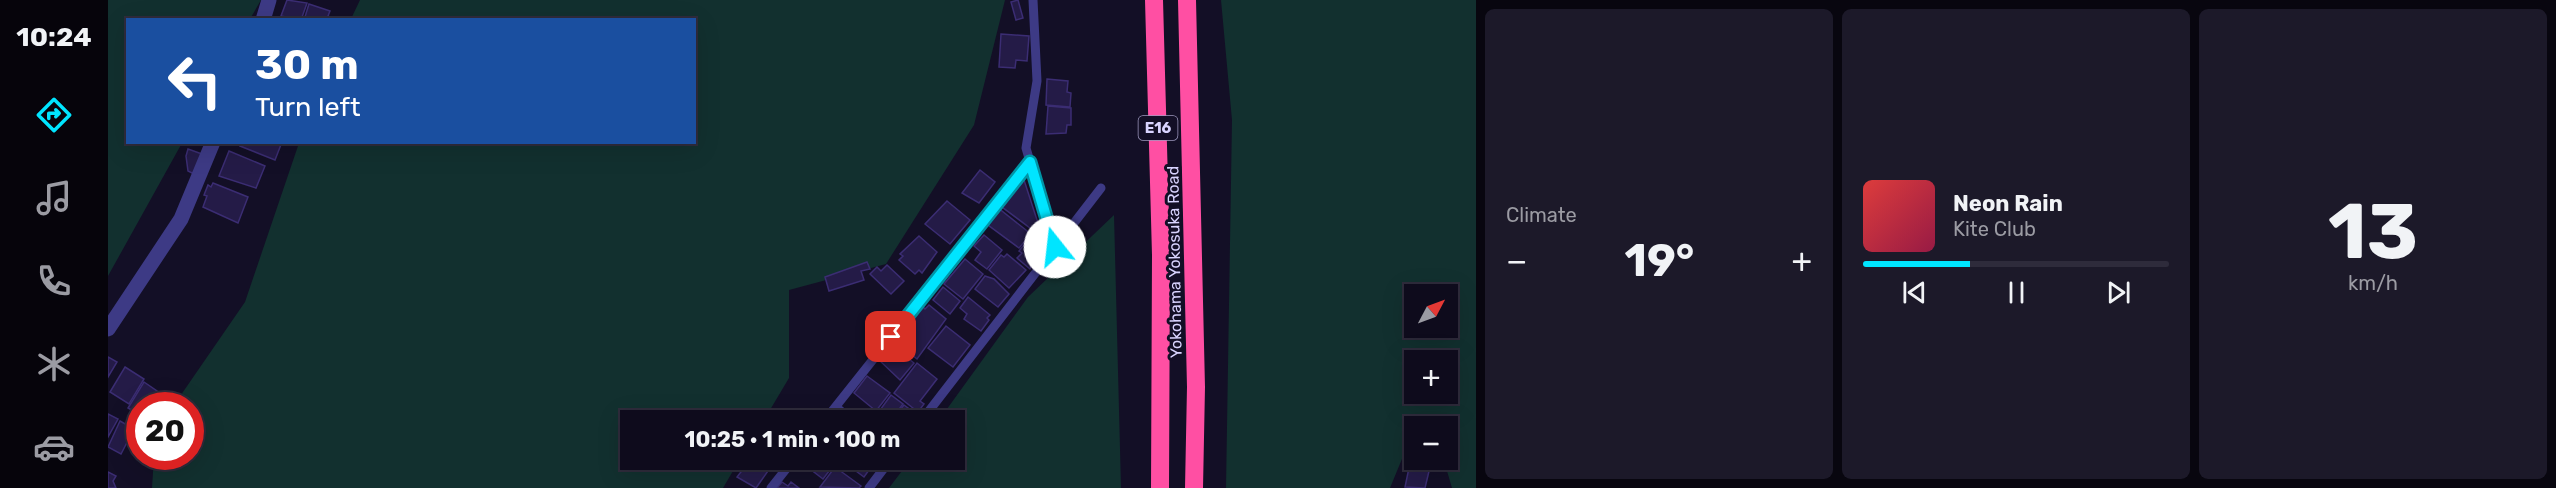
<!DOCTYPE html>
<meta charset="utf-8">
<style>
:root{--surface:#0e0b1c;--page:#1c1929;--text:#f1f3f6;--muted:#9b9ba3;--line:#2e2b3b;--accent:#00e5ff}
body{margin:0;font-family:Rubik,sans-serif;background:var(--page);color:var(--text);height:100vh;display:flex;flex-direction:column;font-size:22px;white-space:nowrap}
*{box-sizing:border-box;margin:0}
p{font-size:20px;color:var(--muted)}
.icon{flex:none;width:33px;height:33px;fill:none;stroke:currentColor;stroke-width:2;stroke-linecap:round;stroke-linejoin:round}
.map{position:relative;flex:1;overflow:hidden}
.details{display:flex;flex-direction:column;gap:9px;padding:9px;background:#08060f;width:1080px}
.details>*{flex:none}
.hud{position:absolute;left:18px;top:18px;width:570px;height:126px;border-radius:0px;box-shadow:0 6px 24px #0002,0 0 0 2px var(--line);background:#1a4fa0;color:#fff;overflow:hidden}
.needle{width:39px;rotate:49deg}
.controls{position:absolute;left:1296px;top:284px;display:grid;gap:12px}
.controls a{display:grid;place-items:center;width:54px;height:54px;border-radius:0px;background:var(--surface);box-shadow:0 6px 24px #0002,0 0 0 2px var(--line);font-size:30px}
.speed{position:absolute;left:18px;top:392px;display:flex;gap:12px;font-size:30px;font-weight:700;text-align:center}
.speed>*{display:grid;place-content:center;width:78px;height:78px;border-radius:50%;background:var(--surface);box-shadow:0 6px 24px #0002,0 0 0 2px var(--line);line-height:1}
.speed .limit{border:9px solid #d22;background:#fff;color:#111}
.pin{position:absolute;display:grid;place-items:center;width:51px;height:51px;color:#fff;margin:-26px;border-radius:12px;box-shadow:0 3px 9px #0006}
.me{position:absolute;width:66px;margin:-33px;rotate:344deg;stroke-linejoin:round;filter:drop-shadow(0 0 4px #0008)}
.turn{display:flex;align-items:center;gap:21px;height:126px;padding:0 30px;font-size:27px}
.turn .icon{width:78px;height:78px;stroke-width:2.5}
.turn b{display:block;font-size:42px;line-height:51px}
.big{font-size:45px;font-weight:700;line-height:1.1}
.details .widget{flex:1;display:flex;flex-direction:column;justify-content:center;gap:9px;min-width:0;padding:0 21px;border-radius:9px;background:var(--page)}
.details .dial{align-items:center;gap:0}
.dial b{font-size:78px;line-height:1}
.song{display:flex;align-items:center;gap:18px}
.cover{width:72px;height:72px;border-radius:9px;background:linear-gradient(135deg,hsl(0 70% 55%),hsl(340 70% 35%))}
.played{height:6px;border-radius:3px;background:linear-gradient(90deg,var(--accent) 35%,var(--line) 35%)}
.keys{display:flex;justify-content:space-around;direction:ltr}
.heat{display:flex;justify-content:space-between;align-items:center;font-size:33px;direction:ltr}
.details .tiles{flex:1;display:grid;gap:9px;grid-template-columns:repeat(3,1fr)}
.trip{position:absolute;left:512px;top:410px;width:345px;height:60px;border-radius:0px;background:var(--surface);box-shadow:0 6px 24px #0002,0 0 0 2px var(--line);font-weight:700;line-height:60px;text-align:center}
main{display:flex;flex:1;min-height:0}
.dock{display:flex;flex-direction:column;width:108px;justify-content:space-around;align-items:center;background:#06040b;color:var(--muted)}
.dock .icon{width:42px;height:42px}
.dock .on{color:var(--accent)}
.dock b{font-size:27px;color:var(--text)}
.map>svg:first-child{display:block}
</style>
<main>
<nav class="dock">
<b>10:24</b>
<svg class="icon on" aria-label="directions" viewBox="0 0 24 24"><path d="M12 3l9 9-9 9-9-9zM9 14v-3h6M13 9l2 2-2 2"/></svg>
<svg class="icon" aria-label="music" viewBox="0 0 24 24"><path d="M9 18V5l10-2v13"/><circle cx="6" cy="18" r="3"/><circle cx="16" cy="16" r="3"/></svg>
<svg class="icon" aria-label="phone" viewBox="0 0 24 24"><path d="M5 4h4l2 5-3 2q2 4 5 5l2-3 5 2v4C11 20 4 13 5 4z"/></svg>
<svg class="icon" aria-label="climate" viewBox="0 0 24 24"><path d="M12 3v18M4 7l16 10M4 17L20 7"/></svg>
<svg class="icon" aria-label="car" viewBox="0 0 24 24"><path d="M5 17H2v-5l4-1 3-4h7l3 4 3 1v5h-3M9 17h6M6 11h13"/><circle cx="7" cy="17" r="2"/><circle cx="17" cy="17" r="2"/></svg>
</nav>
<div class="map">
<svg width="1368" height="488" viewBox="0 0 1368 488">
<rect width="100%" height="100%" fill="#130f26"/>
<g fill="#12302f" fill-rule="evenodd">
<polygon points="0,0 153,0 142,19 20,20 20,142 74,143 0,276"/>
<polygon points="252,0 897,0 866,125 778,264 681,290 681,378 656,420 522,420 522,459 632,459 615,488 44,488 46,456 82,456 82,405 66,405 137,302 191,143 586,142 586,20 243,19"/>
<path d="M1113,0H1368V488H1344L1339,471L1309,459H1340V426H1306V458L1296,454L1282,488H1118L1124,120ZM1306,294H1340V327H1306ZM1306,360H1340V393H1306Z"/>
<polygon points="1006,215 1013,488 781,488 803,459 846,459 846,420 831,420 920,297"/>
</g>
<g fill="#241b47" stroke="#3b2d73" stroke-width="1.5">
<polygon points="179,0 199,3 193,20 173,16"/>
<polygon points="910,0 915,18 908,20 903,2"/>
<polygon points="201,4 222,11 220,16 227,20 196,20"/>
<polygon points="893,34 921,36 919,61 908,60 907,68 891,67"/>
<polygon points="939,79 960,81 959,92 963,93 962,107 938,105"/>
<polygon points="940,106 963,108 963,125 959,125 958,133 938,134"/>
<polygon points="134,142 174,142 167,160 132,146"/>
<polygon points="80,149 94,154 86,174 80,171 78,156"/>
<polygon points="121,151 157,166 148,188 111,176"/>
<polygon points="872,170 887,182 871,203 854,193"/>
<polygon points="916,180 930,223 928,225 932,228 930,234 894,207"/>
<polygon points="105,183 140,197 130,223 95,207 99,196 96,195 100,185 103,187"/>
<polygon points="839,201 862,220 842,244 817,224"/>
<polygon points="889,207 923,234 911,248 880,225 887,216 884,213"/>
<polygon points="876,235 894,250 879,269 867,260 873,252 866,246"/>
<polygon points="811,236 829,252 814,273 811,270 807,274 791,260 795,256 792,254"/>
<polygon points="923,236 938,248 922,269 909,258 914,253 911,251"/>
<polygon points="899,254 918,270 901,288 881,270 893,255 896,257"/>
<polygon points="857,259 875,274 855,299 836,284"/>
<polygon points="759,262 762,269 753,271 756,280 721,291 717,277"/>
<polygon points="779,265 796,281 783,294 762,274 769,267 773,271"/>
<polygon points="877,276 886,279 901,294 890,307 867,289"/>
<polygon points="835,287 852,301 842,314 825,300"/>
<polygon points="860,297 882,315 879,318 881,320 873,331 856,319 859,314 852,308"/>
<polygon points="813,305 817,309 821,305 838,319 809,359 791,344 802,333 795,328"/>
<polygon points="765,319 773,324 770,330 762,324"/>
<polygon points="838,326 862,345 845,367 820,348"/>
<polygon points="782,344 806,363 792,380 770,359"/>
<polygon points="0,357 9,362 0,377"/>
<polygon points="809,363 829,379 812,401 816,404 810,412 786,393"/>
<polygon points="17,367 36,379 21,404 2,392"/>
<polygon points="759,376 782,393 768,411 746,393"/>
<polygon points="36,382 49,391 40,405 32,405 32,415 20,408"/>
<polygon points="783,395 795,404 783,420 770,420 767,417"/>
<polygon points="796,405 808,414 803,420 784,420"/>
<polygon points="0,414 10,419 0,437"/>
<polygon points="12,421 26,429 13,454 0,447"/>
<polygon points="643,459 660,471 648,488 629,477"/>
<polygon points="695,459 715,459 725,466 715,479 693,462"/>
<polygon points="738,459 769,459 756,477 736,462"/>
<polygon points="1302,463 1322,467 1317,488 1297,487"/>
<polygon points="727,467 753,486 751,488 712,487"/>
<polygon points="0,472 8,476 5,481 8,488 0,488"/>
<polygon points="674,482 680,486 683,482 691,488 669,488"/>
</g>
<g fill="none" stroke-linecap="round" stroke-linejoin="round">
<g stroke="#3d3a85" stroke-width="9">
<polyline points="925,0 929,81 918,148 947,247"/>
<polyline points="728,407 743,420"/>
<polyline points="717,420 922,162"/>
<polyline points="814,420 993,188"/>
<polyline points="663,488 686,459"/>
<polyline points="761,488 783,459"/>
</g>
<g stroke="#3d3a85" stroke-width="15">
<polyline points="155,20 161,0"/>
<polyline points="0,329 73,219 105,142"/>
</g>
<g stroke="#ff4fa3" stroke-width="18">
<polyline points="1046,0 1053,255 1052,488"/>
<polyline points="1079,0 1088,387 1086,488"/>
</g>
</g>
<g fill="none" stroke-linecap="round" stroke-linejoin="round">
<defs>
<polyline id="route" points="783,337 922,162 947,247"/>
</defs>
<use href="#route" stroke="#0095a6" stroke-width="15"/>
<use href="#route" stroke="#00e5ff" stroke-width="10"/>
</g>
<g text-anchor="middle" stroke-width="6" stroke-linejoin="round" paint-order="stroke">
<rect fill="#130f26" stroke="#9e99be" stroke-width="1.5" x="1030.5" y="116" width="39" height="24" rx="4.5"/>
<g font-size="15" font-weight="bold" fill="#d9d4ff">
<text x="1050" y="133">E16</text>
</g>
<g font-size="16" fill="#d9d4ff" stroke="#130f26">
<text transform="translate(1066 262) rotate(-91)" y="6">Yokohama Yokosuka Road</text>
</g>
</g>
</svg>
<div class="controls">
<a><svg class="needle" viewBox="-14 -14 28 28"><path d="M0-13l5 13h-10z" fill="#e53935"/><path d="M0 13l5-13h-10z" fill="#9b9ba3"/></svg></a>
<a>+</a>
<a>−</a>
</div>
<div class="speed"><div class="limit">20</div></div>
<div class="pin" style="left:783px;top:337px;background:#d93025"><svg class="icon" aria-label="arrive" viewBox="0 0 24 24"><path d="M6 21V4h12l-3 4 3 4H6"/></svg></div>
<svg class="me" style="left:947px;top:247px" viewBox="-20 -20 40 40"><circle r="19" fill="#fff"/><path d="M0-13L10 11 0 6-10 11z" fill="#00e5ff"/></svg>
<div class="trip">10:25 · 1 min · 100 m</div>
<div class="hud">
<div class="turn"><svg class="icon" aria-label="left" viewBox="0 0 24 24"><path d="M17 20v-9H6M10 6l-5 5 5 5"/></svg><div><b>30 m</b>Turn left</div></div>
</div>
</div>
<section class="details">
<div class="tiles">
<div class="widget"><p>Climate</p>
<div class="heat"><a>−</a><b class="big">19°</b><a>+</a></div>
</div>
<div class="widget">
<div class="song"><i class="cover"></i><div><b>Neon Rain</b><p>Kite Club</p></div></div>
<div class="played"></div>
<div class="keys"><svg class="icon" aria-label="previous" viewBox="0 0 24 24"><path d="M18 5L8 12l10 7zM5 5v14"/></svg><svg class="icon" aria-label="pause" viewBox="0 0 24 24"><path d="M8 5v14M16 5v14"/></svg><svg class="icon" aria-label="next" viewBox="0 0 24 24"><path d="M6 5l10 7-10 7zM19 5v14"/></svg></div>
</div>
<div class="widget dial"><b>13</b><p>km/h</p></div>
</div>
</section>
</main>
